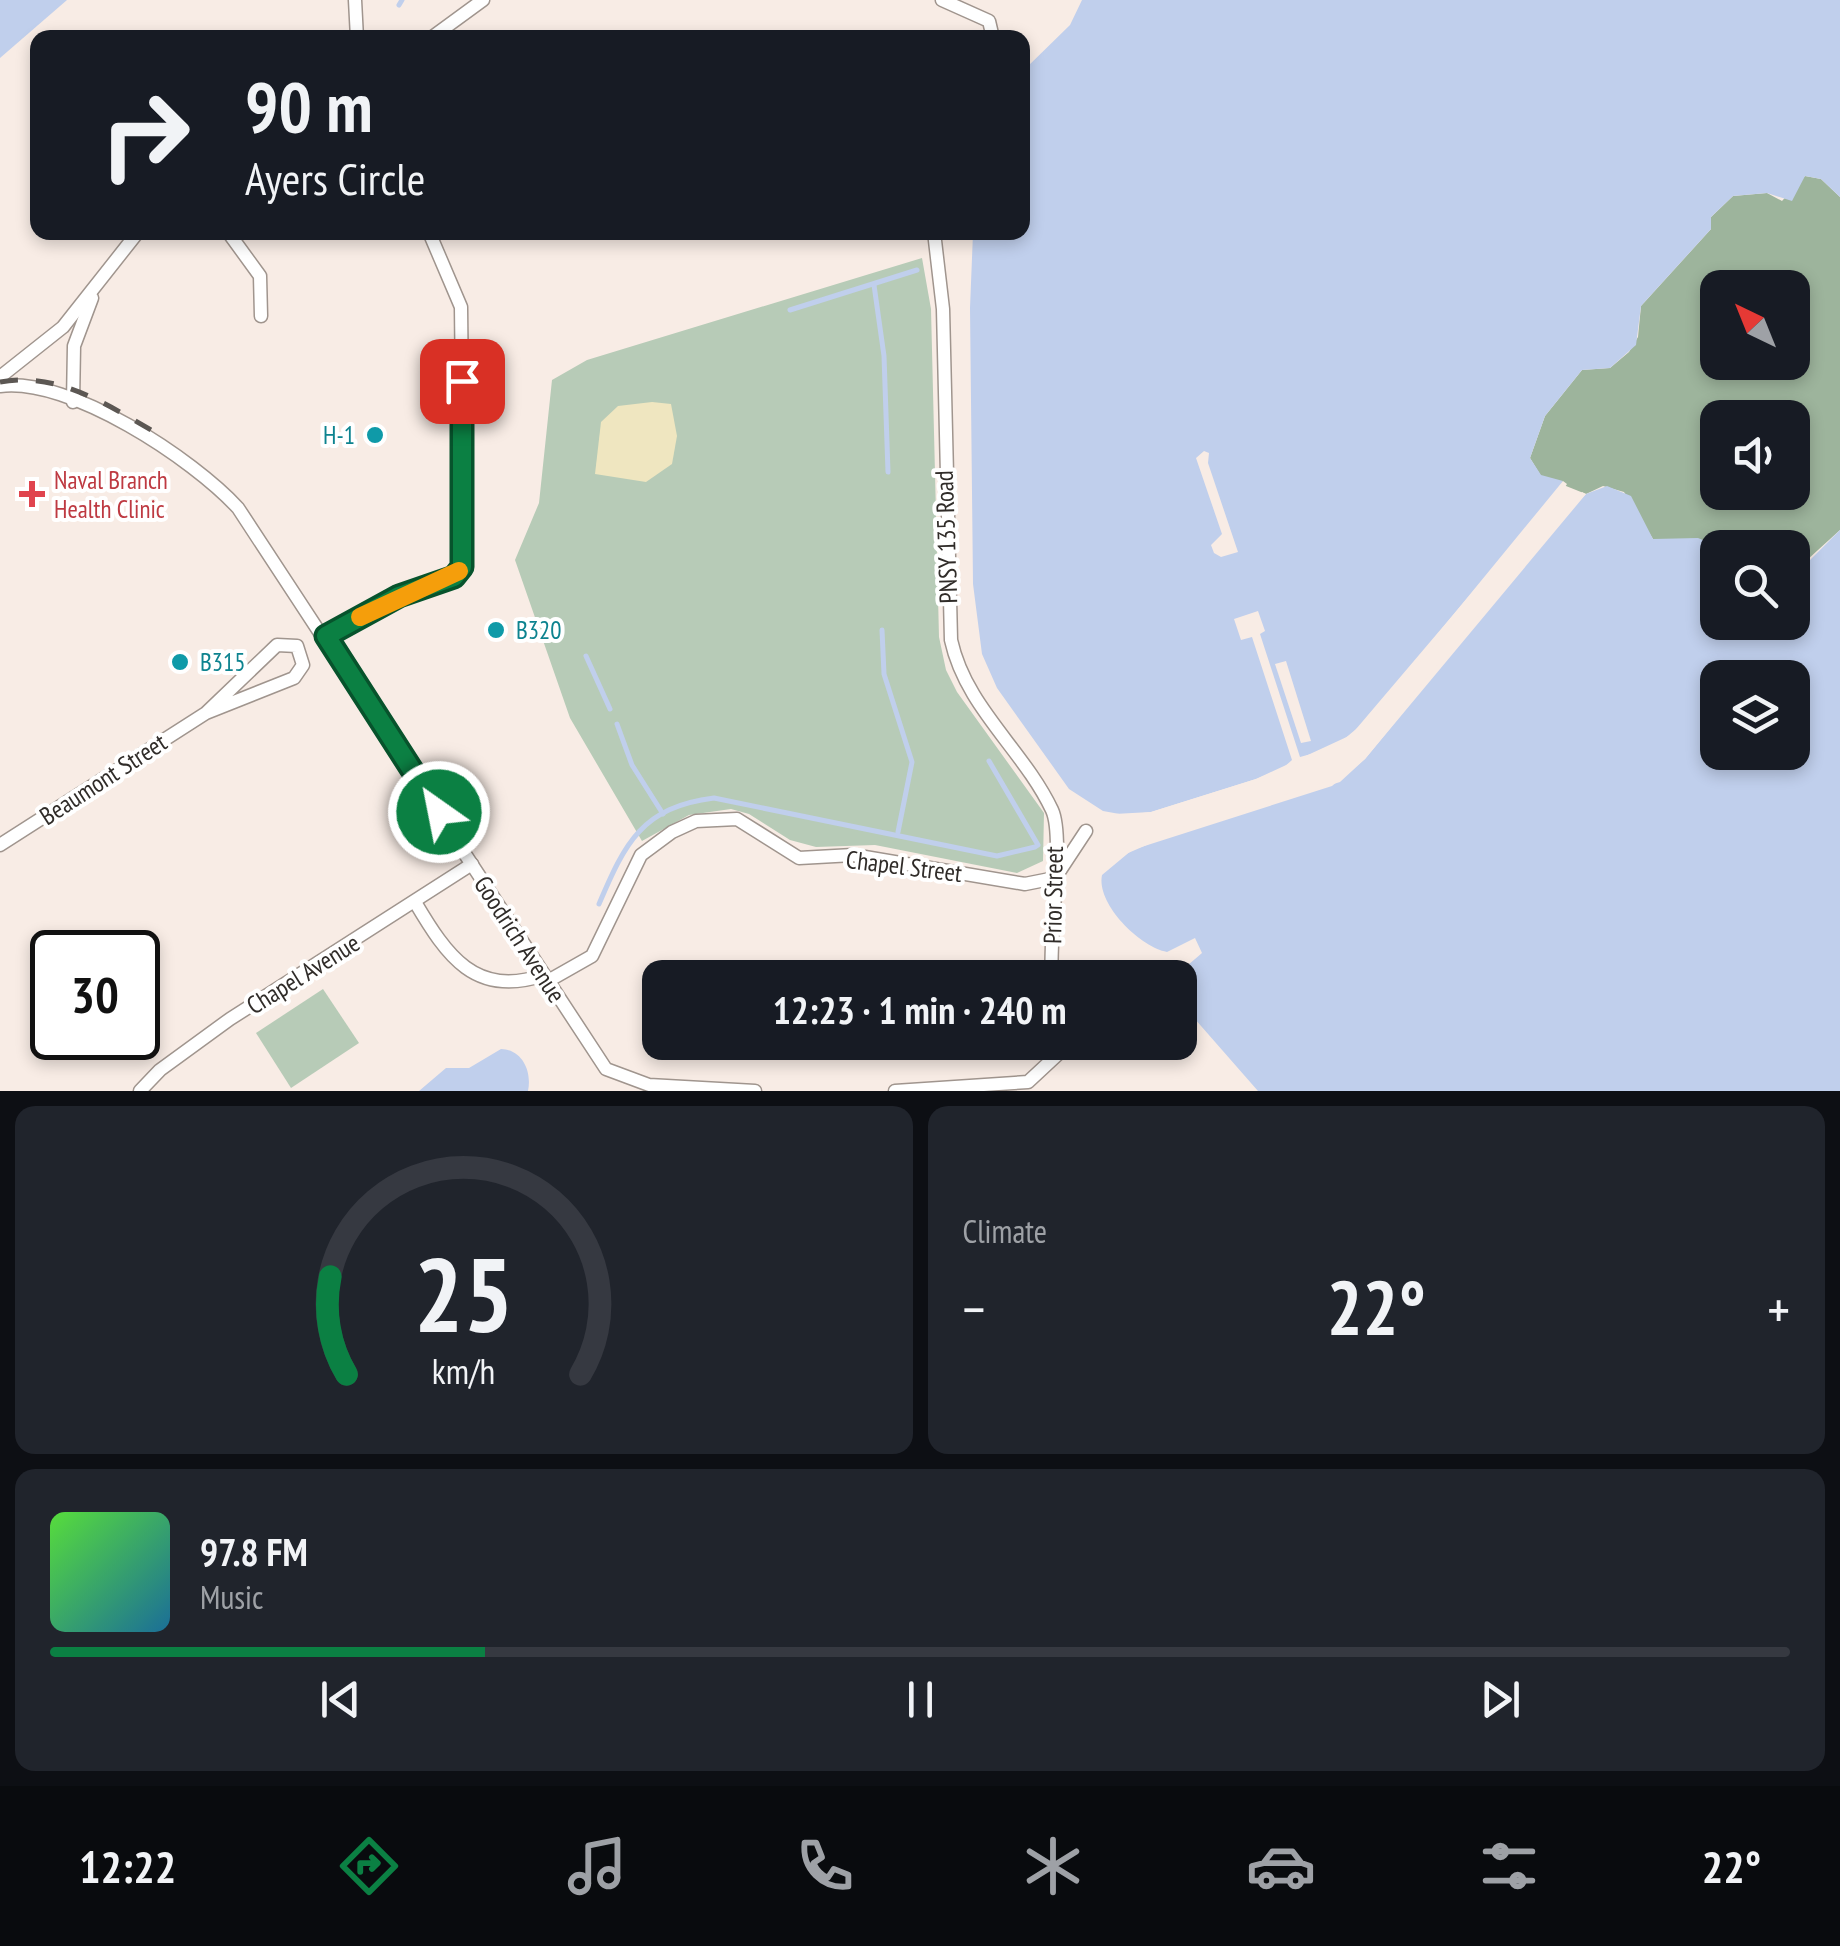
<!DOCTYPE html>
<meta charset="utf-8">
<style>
:root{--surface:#171b24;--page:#20242c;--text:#f1f3f6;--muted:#9ea1a6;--line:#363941;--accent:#0b8043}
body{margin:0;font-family:"PT Sans Narrow",sans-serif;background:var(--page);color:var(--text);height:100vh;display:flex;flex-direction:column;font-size:38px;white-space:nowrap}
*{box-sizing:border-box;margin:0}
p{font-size:32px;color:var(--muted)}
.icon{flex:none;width:55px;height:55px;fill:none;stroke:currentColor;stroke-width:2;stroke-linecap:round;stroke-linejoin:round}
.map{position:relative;height:1091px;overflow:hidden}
.drawer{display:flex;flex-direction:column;gap:15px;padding:15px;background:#0d0f14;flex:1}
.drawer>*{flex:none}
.banner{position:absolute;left:30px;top:30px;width:1000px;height:210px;border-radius:20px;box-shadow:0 5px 15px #0003;background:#171b24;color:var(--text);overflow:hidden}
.needle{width:65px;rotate:317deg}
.buttons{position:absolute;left:1700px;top:270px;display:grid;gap:20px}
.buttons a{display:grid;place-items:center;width:110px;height:110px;border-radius:20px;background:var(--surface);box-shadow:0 5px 15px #0003;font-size:50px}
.speed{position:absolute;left:30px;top:930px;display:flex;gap:20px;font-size:50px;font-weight:700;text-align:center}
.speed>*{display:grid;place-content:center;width:130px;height:130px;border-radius:50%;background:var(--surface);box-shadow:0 5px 15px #0003;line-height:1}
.speed .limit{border:5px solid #111;border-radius:15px;background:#fff;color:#111}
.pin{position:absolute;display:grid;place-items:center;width:85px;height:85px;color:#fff;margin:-42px;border-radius:20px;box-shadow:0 5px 15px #0006}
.me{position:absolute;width:110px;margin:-55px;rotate:327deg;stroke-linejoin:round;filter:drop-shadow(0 0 8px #0008)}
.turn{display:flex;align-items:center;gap:35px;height:210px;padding:0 50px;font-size:45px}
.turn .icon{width:130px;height:130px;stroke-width:2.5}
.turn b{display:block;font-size:70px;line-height:85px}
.big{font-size:75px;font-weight:700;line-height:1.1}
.drawer .card{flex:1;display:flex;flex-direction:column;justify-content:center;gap:15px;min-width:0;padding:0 35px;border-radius:20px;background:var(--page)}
.drawer .dial{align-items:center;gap:0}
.dial svg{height:260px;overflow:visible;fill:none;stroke:var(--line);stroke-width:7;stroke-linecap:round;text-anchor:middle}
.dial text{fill:var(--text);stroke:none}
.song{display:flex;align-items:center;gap:30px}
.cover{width:120px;height:120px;border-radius:15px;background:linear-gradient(135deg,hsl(110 70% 55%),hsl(200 70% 35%))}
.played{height:10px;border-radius:5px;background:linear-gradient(90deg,var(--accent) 25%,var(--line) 25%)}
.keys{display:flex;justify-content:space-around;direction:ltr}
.heat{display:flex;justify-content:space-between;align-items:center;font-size:55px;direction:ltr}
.drawer .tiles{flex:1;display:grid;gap:15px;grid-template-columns:1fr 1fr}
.card:last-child{grid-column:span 2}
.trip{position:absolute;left:642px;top:960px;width:555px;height:100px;border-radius:20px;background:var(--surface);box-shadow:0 5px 15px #0003;font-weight:700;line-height:100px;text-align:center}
.tab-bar{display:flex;height:160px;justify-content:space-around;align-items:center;background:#090b0e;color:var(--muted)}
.tab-bar .icon{width:70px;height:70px}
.tab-bar .current{color:var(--accent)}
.tab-bar b{font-size:45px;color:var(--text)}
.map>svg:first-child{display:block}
</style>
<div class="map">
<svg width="1840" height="1091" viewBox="0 0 1840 1091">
<rect width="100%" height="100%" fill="#f8ece5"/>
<g fill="#b7cbb7">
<polygon points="922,258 931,309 939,637 946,670 957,692 1044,813 1043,861 1017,873 875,845 816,847 790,840 749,814 731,809 689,815 642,841 570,718 515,560 539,503 552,380 587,360"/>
<polygon points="323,989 359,1043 291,1088 256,1033"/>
</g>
<path fill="#9db49c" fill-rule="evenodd" d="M1805,176L1821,179L1840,197V530L1796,570L1792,548L1720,547L1710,543L1653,539L1624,492L1603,486L1586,494L1541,476L1530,458L1545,416L1582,370L1610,368L1629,352L1638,337L1641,306L1711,229V217L1733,196L1767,193L1782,201ZM1718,288H1792V362H1718ZM1718,418H1792V492H1718Z"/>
<polygon fill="#efe6c0" points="652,402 671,404 677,436 672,464 646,482 595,474 601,422 618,406"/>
<g fill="#c0cfec" fill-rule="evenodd">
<polygon points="0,0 67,0 0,58"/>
<polygon points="1082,0 1840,0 1840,197 1821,179 1805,176 1792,201 1767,193 1733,196 1711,217 1711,229 1641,306 1636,345 1610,368 1582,370 1545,416 1530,458 1541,475 1563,481 1555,495 1351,735 1256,779 1151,812 1125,815 1103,811 1069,789 997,688 982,654 973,584 970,308 973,233 1022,232 1023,71 1070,25"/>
<path d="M1607,486L1631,496L1653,539L1698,538L1720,547L1718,622H1792L1793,568L1800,570L1840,530V1091H1258L1180,1002V978L1174,977L1202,953L1195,938L1167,952C1140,947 1096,904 1102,875L1132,850L1332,786L1365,759L1556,525L1586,494ZM1718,678H1792V752H1718Z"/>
<path d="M501,1049C523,1050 532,1072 528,1091H419L446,1068H469Z"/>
</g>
<g fill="#f8ece5">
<polygon points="1204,451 1209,453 1208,463 1238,552 1221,557 1214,553 1211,545 1222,534 1196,458"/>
<polygon points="1563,481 1567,484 1550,510 1354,739 1257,784 1151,817 1115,819 1114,814 1151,812 1256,779 1283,768 1292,760 1252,637 1241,640 1234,619 1258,611 1265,631 1260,634 1300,757 1311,754 1343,740 1367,720"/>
<polygon points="1582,492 1586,494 1365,759 1340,782 1165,837 1119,857 1122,849 1145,839 1337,778 1362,755"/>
<polygon points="1286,661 1311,741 1301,743 1275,664"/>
</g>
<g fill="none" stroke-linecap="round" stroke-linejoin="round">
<g stroke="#c0cfec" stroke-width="5">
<polyline points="399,5 402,0"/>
<polyline points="874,285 884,356 888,472"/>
<polyline points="790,310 917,270"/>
<polyline points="882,630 884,674 912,762 898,832"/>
<polyline points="586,656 610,709"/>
<polyline points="617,724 632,765 663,814"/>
<path d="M599,904C625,843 642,807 714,798L997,856L1035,847L1038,845L989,761"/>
</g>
<defs>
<g id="street">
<polyline points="355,0 357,38"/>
<polyline points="942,0 989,21 993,38"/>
<polyline points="431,38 483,0"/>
<polyline points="228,232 260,276 261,316"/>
<path d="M934,232L943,309L951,640C966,708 1023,749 1052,810C1065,838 1048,939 1052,978"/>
<polyline points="0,377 63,327 138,232"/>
<path d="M0,386C70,377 193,459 238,508L606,1069L649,1085L755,1091"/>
<polyline points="73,402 74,346 92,298"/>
<polyline points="326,636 399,596 454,577 464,563 461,307 429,232"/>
<polyline points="0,845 206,713 277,645 297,646 303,665 294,678 206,713"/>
<path d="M415,902C447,956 475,998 544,975"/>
<polyline points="548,981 592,956 641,855 672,832 696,821 737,819 799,858 853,855 1025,884 1055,878 1086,831"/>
<polyline points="140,1091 160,1070 230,1019 472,864"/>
<polyline points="895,1091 1028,1082 1071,1042"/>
</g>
</defs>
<use href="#street" stroke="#a0958e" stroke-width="15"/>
<use href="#street" stroke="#fff" stroke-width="12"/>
<path stroke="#5c5753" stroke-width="5" stroke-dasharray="18 18" stroke-linecap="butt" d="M0,382C60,371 110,407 160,435"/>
</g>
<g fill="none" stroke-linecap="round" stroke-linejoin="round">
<defs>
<polyline id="route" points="439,812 326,636 399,596 454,577 462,567 462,381"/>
</defs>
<use href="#route" stroke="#07532c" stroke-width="25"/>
<use href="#route" stroke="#0b8043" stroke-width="18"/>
<polyline stroke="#f59e0b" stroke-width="18" points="360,617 459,571"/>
</g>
<g fill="#0f9aa8" stroke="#fff" stroke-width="4">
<circle cx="375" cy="435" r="10"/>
<circle cx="496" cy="630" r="10"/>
<circle cx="180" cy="662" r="10"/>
</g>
<path fill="#e0444e" stroke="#fff" stroke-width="4" d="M27 479h10v10h10v10h-10v10h-10v-10h-10v-10h10z"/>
<g text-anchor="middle" stroke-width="8" stroke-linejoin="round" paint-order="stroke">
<g font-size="25" fill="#0d838f" stroke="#fff" text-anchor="start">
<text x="355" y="444" text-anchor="end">H-1</text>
<text x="516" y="639">B320</text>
<text x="200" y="671">B315</text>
</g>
<g font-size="25" fill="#be3a42" stroke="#fff" text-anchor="start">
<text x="54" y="489">Naval Branch<tspan x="54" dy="29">Health Clinic</tspan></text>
</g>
<g font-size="25" fill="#302c29" stroke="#fff">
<text transform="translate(946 537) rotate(-92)" y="9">PNSY 135 Road</text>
<text transform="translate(103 779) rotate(-33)" y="9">Beaumont Street</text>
<text transform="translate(904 866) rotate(7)" y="9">Chapel Street</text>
<text transform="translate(1053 895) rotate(-89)" y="9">Prior Street</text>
<text transform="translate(520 939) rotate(57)" y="9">Goodrich Avenue</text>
<text transform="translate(303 974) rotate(-32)" y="9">Chapel Avenue</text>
</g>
</g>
</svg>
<div class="buttons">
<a><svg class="needle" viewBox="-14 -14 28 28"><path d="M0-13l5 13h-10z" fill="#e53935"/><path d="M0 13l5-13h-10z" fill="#9ea1a6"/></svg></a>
<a><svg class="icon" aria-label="sound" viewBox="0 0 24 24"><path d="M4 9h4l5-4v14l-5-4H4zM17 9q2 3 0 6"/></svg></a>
<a><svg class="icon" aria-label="search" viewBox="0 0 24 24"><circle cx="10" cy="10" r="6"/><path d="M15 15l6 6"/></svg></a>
<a><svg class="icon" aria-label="layers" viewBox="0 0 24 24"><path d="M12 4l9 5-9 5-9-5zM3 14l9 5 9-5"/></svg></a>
</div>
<div class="speed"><div class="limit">30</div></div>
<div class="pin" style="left:462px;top:381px;background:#d93025"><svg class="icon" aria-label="arrive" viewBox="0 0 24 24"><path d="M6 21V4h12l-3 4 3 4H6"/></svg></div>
<svg class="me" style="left:439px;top:812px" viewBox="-20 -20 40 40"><circle r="17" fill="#0b8043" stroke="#fff" stroke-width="3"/><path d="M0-11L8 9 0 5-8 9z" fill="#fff"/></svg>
<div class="trip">12:23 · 1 min · 240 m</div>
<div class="banner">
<div class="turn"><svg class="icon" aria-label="right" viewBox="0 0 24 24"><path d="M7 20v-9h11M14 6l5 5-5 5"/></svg><div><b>90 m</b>Ayers Circle</div></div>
</div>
</div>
<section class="drawer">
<div class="tiles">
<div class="card dial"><svg viewBox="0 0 100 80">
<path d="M14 69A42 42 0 1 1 86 69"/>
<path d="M14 69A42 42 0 0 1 9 39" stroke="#0b8043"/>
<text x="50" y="56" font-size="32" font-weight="700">25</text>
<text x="50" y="72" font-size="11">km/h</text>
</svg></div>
<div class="card"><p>Climate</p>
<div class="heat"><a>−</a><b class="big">22°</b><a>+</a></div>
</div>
<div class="card">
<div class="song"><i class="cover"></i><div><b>97.8 FM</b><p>Music</p></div></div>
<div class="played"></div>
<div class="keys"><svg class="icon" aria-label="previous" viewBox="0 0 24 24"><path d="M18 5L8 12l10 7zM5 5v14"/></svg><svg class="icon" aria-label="pause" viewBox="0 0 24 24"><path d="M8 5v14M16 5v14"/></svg><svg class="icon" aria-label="next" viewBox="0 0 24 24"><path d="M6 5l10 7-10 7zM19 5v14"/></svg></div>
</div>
</div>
</section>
<nav class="tab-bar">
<b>12:22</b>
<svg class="icon current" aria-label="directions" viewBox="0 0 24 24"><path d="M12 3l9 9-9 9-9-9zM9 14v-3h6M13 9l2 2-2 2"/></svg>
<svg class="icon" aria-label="music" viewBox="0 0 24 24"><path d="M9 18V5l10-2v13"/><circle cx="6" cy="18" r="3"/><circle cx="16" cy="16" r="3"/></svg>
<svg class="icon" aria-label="phone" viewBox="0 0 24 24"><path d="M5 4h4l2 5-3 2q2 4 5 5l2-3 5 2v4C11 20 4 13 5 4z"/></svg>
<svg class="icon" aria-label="climate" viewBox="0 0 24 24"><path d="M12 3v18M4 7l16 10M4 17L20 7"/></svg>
<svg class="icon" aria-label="car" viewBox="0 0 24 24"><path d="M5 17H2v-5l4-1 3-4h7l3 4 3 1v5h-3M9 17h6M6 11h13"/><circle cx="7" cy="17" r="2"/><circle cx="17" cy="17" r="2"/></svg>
<svg class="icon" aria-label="filters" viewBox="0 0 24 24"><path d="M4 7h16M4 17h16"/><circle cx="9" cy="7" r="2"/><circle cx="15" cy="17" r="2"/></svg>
<b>22°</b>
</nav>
